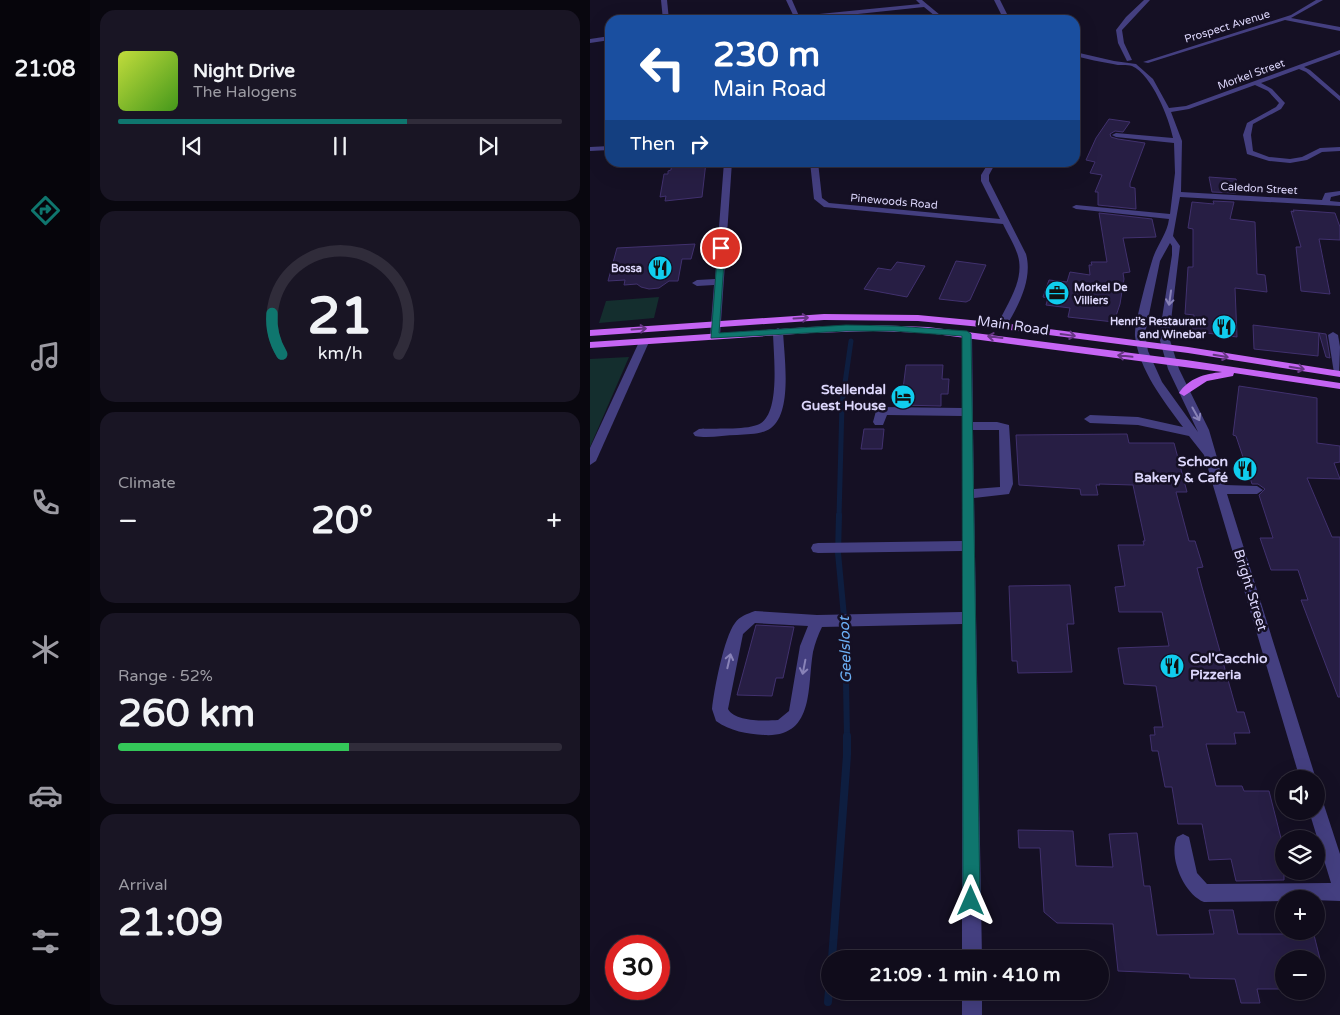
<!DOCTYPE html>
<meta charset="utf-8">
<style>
:root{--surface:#100c1b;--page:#191524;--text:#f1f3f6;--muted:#9c9ba3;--line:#302c3a;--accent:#0f766e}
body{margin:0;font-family:"Varela Round",sans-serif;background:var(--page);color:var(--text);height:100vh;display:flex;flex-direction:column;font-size:19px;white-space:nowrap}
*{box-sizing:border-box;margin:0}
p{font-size:16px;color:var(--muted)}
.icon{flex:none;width:28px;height:28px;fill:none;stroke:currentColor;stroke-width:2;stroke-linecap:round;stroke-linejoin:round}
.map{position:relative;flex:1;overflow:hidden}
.panel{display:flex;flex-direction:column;gap:10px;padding:10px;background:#09070f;width:500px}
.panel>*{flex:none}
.guide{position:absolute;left:15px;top:15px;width:475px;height:152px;border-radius:15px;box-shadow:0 5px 20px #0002,0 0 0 1px var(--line);background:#1a4fa0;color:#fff;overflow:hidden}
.tools{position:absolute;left:685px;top:770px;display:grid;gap:10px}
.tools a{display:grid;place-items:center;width:50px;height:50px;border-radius:50%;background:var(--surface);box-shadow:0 5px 20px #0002,0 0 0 1px var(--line);font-size:25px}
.speed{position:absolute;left:15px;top:935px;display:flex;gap:10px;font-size:25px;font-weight:700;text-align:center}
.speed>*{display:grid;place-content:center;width:65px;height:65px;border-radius:50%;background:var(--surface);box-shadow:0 5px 20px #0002,0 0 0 1px var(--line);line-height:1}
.speed .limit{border:8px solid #d22;background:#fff;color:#111}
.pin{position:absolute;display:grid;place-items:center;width:42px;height:42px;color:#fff;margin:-21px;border:2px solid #fff;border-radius:50%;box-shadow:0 1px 5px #0007}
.me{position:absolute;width:55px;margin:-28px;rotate:0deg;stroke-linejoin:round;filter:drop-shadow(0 0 4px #0008)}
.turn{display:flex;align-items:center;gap:18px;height:105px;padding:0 25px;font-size:22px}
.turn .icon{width:65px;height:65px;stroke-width:2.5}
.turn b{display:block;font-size:35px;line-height:42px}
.then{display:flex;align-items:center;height:48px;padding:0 25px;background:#0003;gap:10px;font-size:19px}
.big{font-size:38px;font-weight:800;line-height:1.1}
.panel .widget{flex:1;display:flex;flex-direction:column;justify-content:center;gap:8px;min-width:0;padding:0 18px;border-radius:15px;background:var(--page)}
.panel .dial{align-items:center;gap:0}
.dial svg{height:130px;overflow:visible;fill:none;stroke:var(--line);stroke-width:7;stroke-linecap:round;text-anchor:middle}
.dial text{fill:var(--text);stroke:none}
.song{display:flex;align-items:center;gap:15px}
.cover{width:60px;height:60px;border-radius:8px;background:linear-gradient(135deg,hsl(70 70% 55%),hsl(100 70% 35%))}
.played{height:5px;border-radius:2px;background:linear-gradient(90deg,var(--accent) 65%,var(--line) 65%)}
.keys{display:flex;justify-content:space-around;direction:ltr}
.heat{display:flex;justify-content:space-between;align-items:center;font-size:28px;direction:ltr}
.charge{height:8px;border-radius:4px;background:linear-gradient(90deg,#34c759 52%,var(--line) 0)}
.trip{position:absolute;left:231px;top:950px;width:288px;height:50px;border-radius:25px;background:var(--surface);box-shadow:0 5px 20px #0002,0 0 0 1px var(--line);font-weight:800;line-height:50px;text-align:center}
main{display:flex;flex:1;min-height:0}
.tab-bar{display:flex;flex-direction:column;width:90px;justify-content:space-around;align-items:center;background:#06050b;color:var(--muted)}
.tab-bar .icon{width:35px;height:35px}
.tab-bar .on{color:var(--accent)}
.tab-bar b{font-size:22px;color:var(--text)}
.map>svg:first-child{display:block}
</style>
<main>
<nav class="tab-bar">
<b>21:08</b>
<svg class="icon on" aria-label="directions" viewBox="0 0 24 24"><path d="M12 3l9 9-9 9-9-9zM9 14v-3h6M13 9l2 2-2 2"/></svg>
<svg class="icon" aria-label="music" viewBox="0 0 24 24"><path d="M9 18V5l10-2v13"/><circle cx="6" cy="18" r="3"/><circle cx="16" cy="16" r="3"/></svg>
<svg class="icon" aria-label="phone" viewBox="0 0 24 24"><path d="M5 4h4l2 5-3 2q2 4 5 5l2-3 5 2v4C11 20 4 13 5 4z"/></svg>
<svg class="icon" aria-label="climate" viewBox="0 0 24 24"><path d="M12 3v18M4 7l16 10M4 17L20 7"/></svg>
<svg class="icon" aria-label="car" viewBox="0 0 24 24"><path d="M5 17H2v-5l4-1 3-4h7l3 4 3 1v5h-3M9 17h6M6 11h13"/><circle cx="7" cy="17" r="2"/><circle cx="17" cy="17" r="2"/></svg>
<svg class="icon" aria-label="filters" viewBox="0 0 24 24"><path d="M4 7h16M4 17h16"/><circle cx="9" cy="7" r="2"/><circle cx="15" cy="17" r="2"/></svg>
</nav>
<section class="panel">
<div class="widget">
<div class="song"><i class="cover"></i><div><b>Night Drive</b><p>The Halogens</p></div></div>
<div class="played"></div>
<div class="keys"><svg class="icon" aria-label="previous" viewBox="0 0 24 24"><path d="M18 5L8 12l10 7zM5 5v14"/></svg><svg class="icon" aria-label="pause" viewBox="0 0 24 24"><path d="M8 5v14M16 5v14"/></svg><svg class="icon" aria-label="next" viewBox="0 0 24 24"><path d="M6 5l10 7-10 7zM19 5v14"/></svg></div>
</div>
<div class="widget dial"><svg viewBox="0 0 100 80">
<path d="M14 69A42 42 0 1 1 86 69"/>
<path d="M14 69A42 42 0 0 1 8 44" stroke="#0f766e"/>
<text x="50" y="56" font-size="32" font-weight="700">21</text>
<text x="50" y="72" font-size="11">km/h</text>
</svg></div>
<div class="widget"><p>Climate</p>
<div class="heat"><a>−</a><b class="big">20°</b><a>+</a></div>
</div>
<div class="widget"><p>Range · 52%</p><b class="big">260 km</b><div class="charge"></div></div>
<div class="widget"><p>Arrival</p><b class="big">21:09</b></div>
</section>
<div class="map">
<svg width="750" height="1015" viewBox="0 0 750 1015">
<rect width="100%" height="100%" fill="#151024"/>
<g fill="#142e2e">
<polygon points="69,297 64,318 9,323 16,301"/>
<polygon points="39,357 0,447 0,359"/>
</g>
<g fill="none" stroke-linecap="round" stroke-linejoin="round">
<polyline stroke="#0e1e40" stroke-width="5" points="249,517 252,404 261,341"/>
<polyline stroke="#0e1e40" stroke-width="6" points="249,515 248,553 255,627 257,738"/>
<g stroke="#0e1e40" stroke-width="8">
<polyline points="242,959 257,755 257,736"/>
<polyline points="238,1002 240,979"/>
</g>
</g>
<g fill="#271e44" stroke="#41316e">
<polygon points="519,119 540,122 533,132 525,131 520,134 521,137 528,139 555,143 540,183 540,187 545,188 546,209 508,205 508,192 505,192 512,175 500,173 505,162 496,160 506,138"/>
<polygon points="82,162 116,162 112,197 75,201 76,196 70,197 74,174 78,174 78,171 81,170"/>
<polygon points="619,177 646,179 648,186 646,193 622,192"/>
<polygon points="623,201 644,202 640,219 665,222 667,274 675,275 677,292 645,288 647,337 602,331 604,315 595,314 598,267 603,267 603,229 598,228 602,202 624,204"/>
<polygon points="703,210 745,213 750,227 750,240 729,239 740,294 711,291 706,247 711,247 701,211 704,212"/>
<polygon points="509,213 562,219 566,237 533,238 540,272 533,273 534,279 530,304 524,322 478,317 480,308 456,305 458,298 453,297 459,280 477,282 480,272 500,275 499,265 502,265 501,262 517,262"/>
<polygon points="105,244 101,259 92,259 88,281 79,281 69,288 59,289 51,287 47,284 34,285 35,280 18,281 27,248"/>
<polygon points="366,261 396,265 380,300 376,302 349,299"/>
<polygon points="307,262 335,266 317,297 274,289 288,268 301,270"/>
<polygon points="663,325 729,333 728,356 664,349"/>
<polygon points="729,333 736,334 740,358 736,357"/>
<polygon points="316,365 353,365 352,379 359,379 358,394 351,394 351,406 311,405"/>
<polygon points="649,386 727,398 727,443 750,446 750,462 744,463 750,479 717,478 742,537 750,537 750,697 748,697 711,600 718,600 708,570 681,570 670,538 683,538 669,495 675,489 668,484 662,484 646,436 643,435"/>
<polygon points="274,429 294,429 292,449 271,449"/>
<polygon points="537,434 539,443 584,443 597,492 586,492 599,541 605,541 613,567 607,568 612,587 647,712 654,712 660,733 644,733 646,744 616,744 626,786 652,786 654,791 679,791 694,850 694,880 646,881 641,859 619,860 612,824 588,824 582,787 575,787 568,751 562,751 560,735 565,735 564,727 573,727 566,686 534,684 528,648 579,646 572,612 529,612 525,587 535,586 528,545 554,545 553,541 555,541 543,485 509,484 510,485 506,485 508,495 491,495 490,489 429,485 426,435"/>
<polygon points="480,585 484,624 477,624 482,672 428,673 427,661 422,661 419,586"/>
<polygon points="166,625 204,627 193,678 186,678 182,696 147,695"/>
<polygon points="428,830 483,831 486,866 523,867 519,834 547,833 554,886 560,886 567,935 624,934 619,910 643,910 648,934 704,934 703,931 723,931 730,959 694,959 694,989 667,989 670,1003 651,1003 645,979 600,978 599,974 528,971 523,924 467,923 454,912 450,848 429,848"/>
</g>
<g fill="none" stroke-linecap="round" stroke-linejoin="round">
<g fill="#443f80" fill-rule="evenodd">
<polygon points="71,0 77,0 79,20 73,20"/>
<polygon points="196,0 202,0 209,16 330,4 326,0 332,0 356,20 350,20 334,7 211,20 182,20 204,17"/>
<polygon points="404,0 410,0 420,20 414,20"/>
<polygon points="554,0 560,0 532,30 534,43 542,60 537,61 528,43 526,30 536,17"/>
<polygon points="726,0 733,0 701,18 750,27 750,31 695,20 558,63 553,62 701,15"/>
<polygon points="20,36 20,40 0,43 0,39"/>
<path d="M750,50V54L714,67L720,70L750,96V101L716,72L709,69L671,83L682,89L695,103L691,109L663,124L661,135L663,151L679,157L700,159L712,157L730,148L750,147V151L732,152L717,160L700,163L679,161L657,154L653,135L657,123L686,107L689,103L678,91L665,85L599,109L581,112L592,141L591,192L732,200L735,193L750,191V195L741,197L740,201L750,202V206L590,197L583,236L590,246L579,337L589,369L619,430L635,485L667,486L673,490L667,494H637L726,779H710L614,455L599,436L548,425L500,423L494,419L500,415L548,417L593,427C573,400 549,370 545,336C544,325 558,274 562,261C566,246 577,235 579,219L486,209L482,207L486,205L580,214L585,173L584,143L526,137L522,135L526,133L583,138C579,118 562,75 542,66C537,64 529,66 523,64C510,62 498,59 485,56V52L524,61L546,64L563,79L579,108L596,106ZM580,243L582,246V255L569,337L578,369L608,432L572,382L558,351L555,334L570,261Z"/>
<polygon points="20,146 20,150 0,151 0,147"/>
<polygon points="134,162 142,162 130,336 125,339 120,336 124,285 107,286 102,283 107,280 125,279"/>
<path d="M220,162H228L232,198L239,203L410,219L391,181V175L399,162H406L399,175V181L436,254C443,279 428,307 415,328L412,329L407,326C416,305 435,281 428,256C425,245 418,235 413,224L234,207L224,199Z"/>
<path d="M188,328L193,331C194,355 203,412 181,428C171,435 159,434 147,435C134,435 118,439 105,436L103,433L109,429C124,428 154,430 167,425C192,417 183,353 183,331Z"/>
<path d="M377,331L382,334L383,422H407L419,425L423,484L419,494L384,498L392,959H372V624L232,627C228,635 225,643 223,652C217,687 225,738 174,735C157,734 140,731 126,721L122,709C124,690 134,637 145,623C150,616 157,614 165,611L227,615L372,612V551L228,553L223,552L221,548L223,544L228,543L372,541V416L297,415L293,425H285L283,422L286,411L292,407L372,408V334ZM383,430H409L410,487L384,489ZM165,623L218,626L210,646L199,711L188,720C175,721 145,722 138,709L153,634Z"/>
<polygon points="743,332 748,335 750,347 749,376 744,373 738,335"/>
<polygon points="54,339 59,342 6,461 0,465 0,448 49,342"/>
<path d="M726,797L732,799L734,805L750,854V901L694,899V901L614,902C594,894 578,857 587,837L593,834L599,837L607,873L617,884L741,883L719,811H726Z"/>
<rect x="372" y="991" width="20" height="24"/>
</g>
<g fill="#c665f4" fill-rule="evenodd">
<polygon points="234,314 328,315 412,323 598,347 750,371 750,377 598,353 412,329 328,321 234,320 0,336 0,330"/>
<path d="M283,325L338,327L596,360L750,383V389L644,373L643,376L617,381L594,396L589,393C599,378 614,374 632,372L338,333L283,331L220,333L0,348V342L220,327Z"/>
</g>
</g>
<defs><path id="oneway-shaft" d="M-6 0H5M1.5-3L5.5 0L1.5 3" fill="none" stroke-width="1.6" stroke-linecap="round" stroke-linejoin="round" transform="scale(1.25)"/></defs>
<g stroke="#8983b8">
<use href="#oneway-shaft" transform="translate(580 298) rotate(98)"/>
<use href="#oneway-shaft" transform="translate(606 414) rotate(61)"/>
<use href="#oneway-shaft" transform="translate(139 661) rotate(-77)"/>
<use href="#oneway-shaft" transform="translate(214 667) rotate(101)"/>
</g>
<g stroke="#653682">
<use href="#oneway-shaft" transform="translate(211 318) rotate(-3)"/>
<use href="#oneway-shaft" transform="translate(49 329) rotate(-4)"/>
<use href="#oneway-shaft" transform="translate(478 335) rotate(8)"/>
<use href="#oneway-shaft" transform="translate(405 337) rotate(-173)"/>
<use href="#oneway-shaft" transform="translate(535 356) rotate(-174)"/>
<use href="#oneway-shaft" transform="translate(631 356) rotate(9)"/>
<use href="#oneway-shaft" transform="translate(707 368) rotate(9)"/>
</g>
<polygon fill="#0f766e" stroke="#0a4d48" points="128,246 135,248 129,333 256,325 304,326 377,331 381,334 390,901 387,907 381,909 375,907 373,901 372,336 304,331 256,331 121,338"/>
<defs>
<symbol id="restaurant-disc" viewBox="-11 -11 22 22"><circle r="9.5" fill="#10cdee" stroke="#151024"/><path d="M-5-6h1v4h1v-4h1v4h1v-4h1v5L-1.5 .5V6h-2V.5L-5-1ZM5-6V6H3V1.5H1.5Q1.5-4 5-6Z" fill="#111"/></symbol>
<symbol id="office-disc" viewBox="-11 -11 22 22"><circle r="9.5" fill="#10cdee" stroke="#151024"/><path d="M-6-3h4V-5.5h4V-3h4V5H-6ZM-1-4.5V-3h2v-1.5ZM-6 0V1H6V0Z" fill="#111"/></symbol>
<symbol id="hotel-disc" viewBox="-11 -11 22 22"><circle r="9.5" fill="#10cdee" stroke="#151024"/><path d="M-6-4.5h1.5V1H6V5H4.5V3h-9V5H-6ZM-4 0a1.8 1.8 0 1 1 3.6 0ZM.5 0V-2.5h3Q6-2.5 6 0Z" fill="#111"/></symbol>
</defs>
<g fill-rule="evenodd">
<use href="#restaurant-disc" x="56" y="254" width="28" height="28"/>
<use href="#office-disc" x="453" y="279" width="28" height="28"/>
<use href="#restaurant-disc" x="620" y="313" width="28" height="28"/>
<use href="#hotel-disc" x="299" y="383" width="28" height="28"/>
<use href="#restaurant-disc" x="641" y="455" width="28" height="28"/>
<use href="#restaurant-disc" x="568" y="652" width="28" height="28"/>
</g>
<g text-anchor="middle" stroke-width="5" stroke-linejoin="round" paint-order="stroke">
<g font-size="11" fill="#ddd7fc" stroke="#151024">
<text transform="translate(637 26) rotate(-17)" y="4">Prospect Avenue</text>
<text transform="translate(661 74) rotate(-20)" y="4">Morkel Street</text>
<text transform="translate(669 188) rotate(3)" y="4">Caledon Street</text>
<text transform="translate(304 201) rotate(5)" y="4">Pinewoods Road</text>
</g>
<g font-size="11" font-weight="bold" fill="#ddd7fc" stroke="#151024" text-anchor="end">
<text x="52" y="272">Bossa</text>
<text x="484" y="291" text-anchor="start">Morkel De<tspan x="484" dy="13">Villiers</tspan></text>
<text x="616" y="325">Henri’s Restaurant<tspan x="616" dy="13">and Winebar</tspan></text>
</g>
<g font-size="14" fill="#ddd7fc" stroke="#151024">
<text transform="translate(423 325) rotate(8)" y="5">Main Road</text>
<text transform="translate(661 590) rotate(73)" y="5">Bright Street</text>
</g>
<g font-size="14" font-weight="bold" fill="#ddd7fc" stroke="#151024" text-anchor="end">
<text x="296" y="394">Stellendal<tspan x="296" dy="16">Guest House</tspan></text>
<text x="638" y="466">Schoon<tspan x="638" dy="16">Bakery &amp; Café</tspan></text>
<text x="600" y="663" text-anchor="start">Col'Cacchio<tspan x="600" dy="16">Pizzeria</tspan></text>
</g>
<g font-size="15" font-style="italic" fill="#6caff5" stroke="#151024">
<text transform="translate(255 650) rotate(-92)" y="5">Geelsloot</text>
</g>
</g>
</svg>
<div class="tools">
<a><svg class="icon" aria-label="sound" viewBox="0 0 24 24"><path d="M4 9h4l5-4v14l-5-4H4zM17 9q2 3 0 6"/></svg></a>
<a><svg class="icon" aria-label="layers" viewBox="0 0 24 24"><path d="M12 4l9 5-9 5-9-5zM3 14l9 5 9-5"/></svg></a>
<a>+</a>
<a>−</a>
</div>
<div class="speed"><div class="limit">30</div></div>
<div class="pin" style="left:131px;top:248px;background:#d93025"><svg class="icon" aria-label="arrive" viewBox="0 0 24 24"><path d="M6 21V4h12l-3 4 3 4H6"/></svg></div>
<svg class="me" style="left:381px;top:901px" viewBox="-20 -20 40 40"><path d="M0-17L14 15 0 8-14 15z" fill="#0f766e" stroke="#fff" stroke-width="4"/></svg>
<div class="trip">21:09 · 1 min · 410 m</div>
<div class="guide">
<div class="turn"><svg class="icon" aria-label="left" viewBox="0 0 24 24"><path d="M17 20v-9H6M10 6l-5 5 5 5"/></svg><div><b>230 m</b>Main Road</div></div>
<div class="then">Then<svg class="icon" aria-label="right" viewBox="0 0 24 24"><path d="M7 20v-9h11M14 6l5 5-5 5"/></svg></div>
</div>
</div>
</main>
